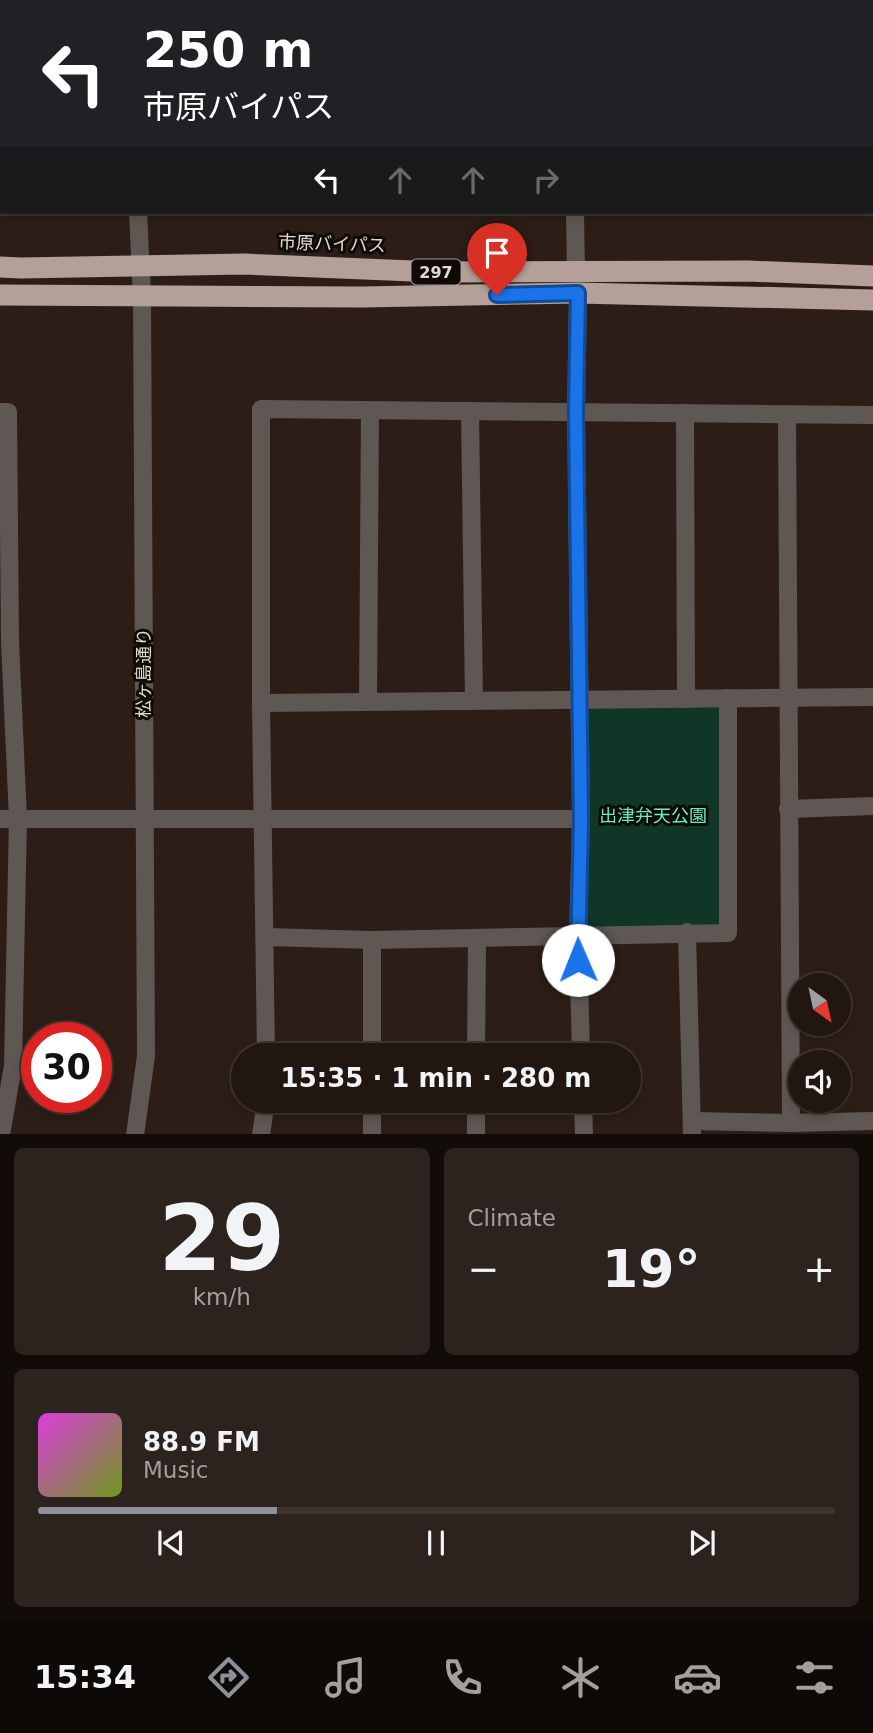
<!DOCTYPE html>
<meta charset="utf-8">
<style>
:root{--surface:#211610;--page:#2d231e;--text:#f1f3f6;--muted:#a29f9f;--line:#3e3530;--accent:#8c9099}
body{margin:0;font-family:"DejaVu Sans","Noto Sans JP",sans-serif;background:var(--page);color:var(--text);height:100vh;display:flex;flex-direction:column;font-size:26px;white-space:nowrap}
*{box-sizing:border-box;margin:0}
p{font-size:23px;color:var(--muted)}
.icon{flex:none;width:38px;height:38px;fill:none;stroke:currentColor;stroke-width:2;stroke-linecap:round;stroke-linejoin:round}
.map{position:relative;height:1134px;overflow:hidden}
.side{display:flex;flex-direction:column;gap:14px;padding:14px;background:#120c09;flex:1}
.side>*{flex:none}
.banner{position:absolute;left:0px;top:0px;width:873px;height:214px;box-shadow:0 4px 10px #0003,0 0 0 2px var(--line);background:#202124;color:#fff;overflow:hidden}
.needle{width:46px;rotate:147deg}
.controls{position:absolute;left:788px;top:973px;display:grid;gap:14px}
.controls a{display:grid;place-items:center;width:63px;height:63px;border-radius:50%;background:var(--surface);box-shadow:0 4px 10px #0003,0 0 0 2px var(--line);font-size:35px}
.speed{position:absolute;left:21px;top:1022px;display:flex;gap:14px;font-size:35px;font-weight:700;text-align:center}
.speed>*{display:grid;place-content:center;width:91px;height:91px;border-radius:50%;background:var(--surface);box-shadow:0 4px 10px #0003,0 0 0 2px var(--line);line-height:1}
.speed .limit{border:10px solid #d22;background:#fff;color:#111}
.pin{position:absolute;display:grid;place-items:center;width:60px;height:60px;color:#fff;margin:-72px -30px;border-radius:50% 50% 50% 0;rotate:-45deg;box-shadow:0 0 7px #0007}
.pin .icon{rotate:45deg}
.me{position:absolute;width:77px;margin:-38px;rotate:359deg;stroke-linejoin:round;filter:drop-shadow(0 0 5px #0008)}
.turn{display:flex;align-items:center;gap:24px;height:147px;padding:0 28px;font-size:32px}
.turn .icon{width:91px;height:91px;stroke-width:2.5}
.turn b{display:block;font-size:49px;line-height:60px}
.lanes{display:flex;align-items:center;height:66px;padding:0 28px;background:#0003;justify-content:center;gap:35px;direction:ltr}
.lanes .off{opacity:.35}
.big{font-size:52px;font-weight:800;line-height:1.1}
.side .tile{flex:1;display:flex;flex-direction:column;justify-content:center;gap:10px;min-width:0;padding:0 24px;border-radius:10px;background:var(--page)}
.side .dial{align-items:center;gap:0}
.dial b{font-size:91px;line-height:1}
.song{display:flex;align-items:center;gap:21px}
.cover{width:84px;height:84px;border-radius:10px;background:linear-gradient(135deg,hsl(300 70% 55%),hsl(80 70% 35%))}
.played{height:7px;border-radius:4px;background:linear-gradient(90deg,var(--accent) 30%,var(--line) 30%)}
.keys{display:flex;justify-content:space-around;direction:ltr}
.heat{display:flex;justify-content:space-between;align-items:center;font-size:38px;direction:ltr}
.side .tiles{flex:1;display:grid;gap:14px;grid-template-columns:1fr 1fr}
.tile:last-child{grid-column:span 2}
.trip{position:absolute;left:231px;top:1043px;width:410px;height:70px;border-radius:35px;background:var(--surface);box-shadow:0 4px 10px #0003,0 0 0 2px var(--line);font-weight:800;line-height:70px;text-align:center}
.tabs{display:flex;height:112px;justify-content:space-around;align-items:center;background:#0d0906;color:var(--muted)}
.tabs .icon{width:49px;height:49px}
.tabs .active{color:var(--accent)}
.tabs b{font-size:32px;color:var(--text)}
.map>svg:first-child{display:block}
</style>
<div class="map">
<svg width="873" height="1135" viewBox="0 0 873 1135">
<rect width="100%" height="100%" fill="#2c1e16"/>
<polygon fill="#0f3627" points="728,698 728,933 578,936 580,700"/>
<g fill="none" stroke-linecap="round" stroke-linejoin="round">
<g stroke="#5f5754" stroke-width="18">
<polyline points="134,0 134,2"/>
<polyline points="361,0 361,2"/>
<polyline points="466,0 466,2"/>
<polyline points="786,0 786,2"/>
<polyline points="12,2 12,0"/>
<polyline points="256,2 256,0"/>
<polyline points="572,2 572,0"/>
<polyline points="679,2 679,0"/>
<polyline points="0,139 2,139"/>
<polyline points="872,149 873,149"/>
<polyline points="575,212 576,272"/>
<polyline points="578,293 576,412 581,819 578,936 581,1055"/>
<polyline points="470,411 474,701"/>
<polyline points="0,412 8,412 10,641 18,819 13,1066 1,1135"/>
<polyline points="685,413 686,699"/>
<polyline points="787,414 791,1123"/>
<polyline points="368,702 370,410"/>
<polyline points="261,703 873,697"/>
<polyline points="788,809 873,806"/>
<polyline points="0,819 581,819"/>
<polyline points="687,932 692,1135"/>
<polyline points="266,937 372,940 728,933 728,698"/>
<polyline points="266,1055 261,703 261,409 873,415"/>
<polyline points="372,1055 372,940"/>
<polyline points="476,1055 477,938"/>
<polyline points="583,1101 584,1135"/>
<polyline points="692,1121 791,1123 873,1121"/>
<polyline points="135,1135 146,1056 142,296 138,212"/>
<polyline points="261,1135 266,1101"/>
<polyline points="372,1135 372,1101"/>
<polyline points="476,1135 476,1101"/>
</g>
<g stroke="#b4a099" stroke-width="21">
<polyline points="0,267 21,268 244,264 437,272 748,271 873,276"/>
<polyline points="0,295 362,297 578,293 873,300"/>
</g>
</g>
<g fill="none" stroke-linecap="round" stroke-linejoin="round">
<defs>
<polyline id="route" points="497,295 578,293 576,412 581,819 578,960"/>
</defs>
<use href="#route" stroke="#114b97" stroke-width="18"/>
<use href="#route" stroke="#1a73e8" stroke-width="12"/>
</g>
<g text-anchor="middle" stroke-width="6" stroke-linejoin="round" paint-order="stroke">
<rect fill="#100a07" stroke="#a49b96" stroke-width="2" x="411.5" y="259.5" width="49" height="25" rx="5"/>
<g font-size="16" font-weight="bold" fill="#e3d9d4">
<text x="436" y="278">297</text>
</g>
<g font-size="18" fill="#e3d9d4" stroke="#100a07">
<text transform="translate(332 244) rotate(2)" y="6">市原バイパス</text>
<text transform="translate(144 673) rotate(-90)" y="6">松ヶ島通り</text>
</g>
<g font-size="18" fill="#62f0b9" stroke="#100a07">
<text x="653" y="822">出津弁天公園</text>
</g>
</g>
</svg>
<div class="controls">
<a><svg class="needle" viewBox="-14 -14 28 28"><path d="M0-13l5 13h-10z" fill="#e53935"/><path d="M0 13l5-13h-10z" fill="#a29f9f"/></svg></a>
<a><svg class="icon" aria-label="sound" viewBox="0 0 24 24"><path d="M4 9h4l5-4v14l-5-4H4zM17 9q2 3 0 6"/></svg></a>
</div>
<div class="speed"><div class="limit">30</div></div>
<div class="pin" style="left:497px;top:295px;background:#d93025"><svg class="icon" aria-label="arrive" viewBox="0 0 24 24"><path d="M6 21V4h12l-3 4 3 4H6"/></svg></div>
<svg class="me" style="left:578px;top:960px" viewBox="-20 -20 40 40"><circle r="19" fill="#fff"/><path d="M0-13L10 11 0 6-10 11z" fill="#1a73e8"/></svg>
<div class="trip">15:35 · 1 min · 280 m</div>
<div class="banner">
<div class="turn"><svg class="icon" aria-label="left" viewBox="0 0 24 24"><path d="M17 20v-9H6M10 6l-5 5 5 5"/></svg><div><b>250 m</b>市原バイパス</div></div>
<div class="lanes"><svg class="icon" aria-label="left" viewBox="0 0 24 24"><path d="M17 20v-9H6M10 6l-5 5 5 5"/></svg><svg class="icon off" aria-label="ahead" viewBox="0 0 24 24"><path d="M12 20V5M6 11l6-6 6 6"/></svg><svg class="icon off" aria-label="ahead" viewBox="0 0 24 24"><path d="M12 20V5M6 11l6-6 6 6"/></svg><svg class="icon off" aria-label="right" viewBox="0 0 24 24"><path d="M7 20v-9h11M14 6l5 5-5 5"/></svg></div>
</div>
</div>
<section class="side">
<div class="tiles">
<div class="tile dial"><b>29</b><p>km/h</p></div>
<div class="tile"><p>Climate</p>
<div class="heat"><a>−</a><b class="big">19°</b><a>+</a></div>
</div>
<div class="tile">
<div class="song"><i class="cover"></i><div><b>88.9 FM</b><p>Music</p></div></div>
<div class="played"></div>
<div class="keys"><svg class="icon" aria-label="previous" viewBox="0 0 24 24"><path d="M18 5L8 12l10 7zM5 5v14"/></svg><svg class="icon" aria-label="pause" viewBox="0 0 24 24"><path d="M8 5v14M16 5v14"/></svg><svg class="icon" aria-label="next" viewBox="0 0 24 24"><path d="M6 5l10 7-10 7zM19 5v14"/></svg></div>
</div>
</div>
</section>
<nav class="tabs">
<b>15:34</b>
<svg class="icon active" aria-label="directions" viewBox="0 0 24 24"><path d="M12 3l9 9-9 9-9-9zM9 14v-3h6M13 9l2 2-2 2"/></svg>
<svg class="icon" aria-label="music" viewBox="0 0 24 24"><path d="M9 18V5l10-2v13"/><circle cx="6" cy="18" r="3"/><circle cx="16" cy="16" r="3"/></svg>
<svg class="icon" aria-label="phone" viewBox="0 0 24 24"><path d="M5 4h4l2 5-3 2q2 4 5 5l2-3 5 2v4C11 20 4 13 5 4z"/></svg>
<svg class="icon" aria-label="climate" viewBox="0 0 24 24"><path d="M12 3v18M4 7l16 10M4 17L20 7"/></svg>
<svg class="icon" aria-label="car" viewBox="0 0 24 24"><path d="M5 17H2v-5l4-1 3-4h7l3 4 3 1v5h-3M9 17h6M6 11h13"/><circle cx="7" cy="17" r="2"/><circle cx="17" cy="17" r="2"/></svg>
<svg class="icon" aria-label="filters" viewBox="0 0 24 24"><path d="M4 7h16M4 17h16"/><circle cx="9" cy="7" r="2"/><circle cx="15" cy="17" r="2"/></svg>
</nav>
